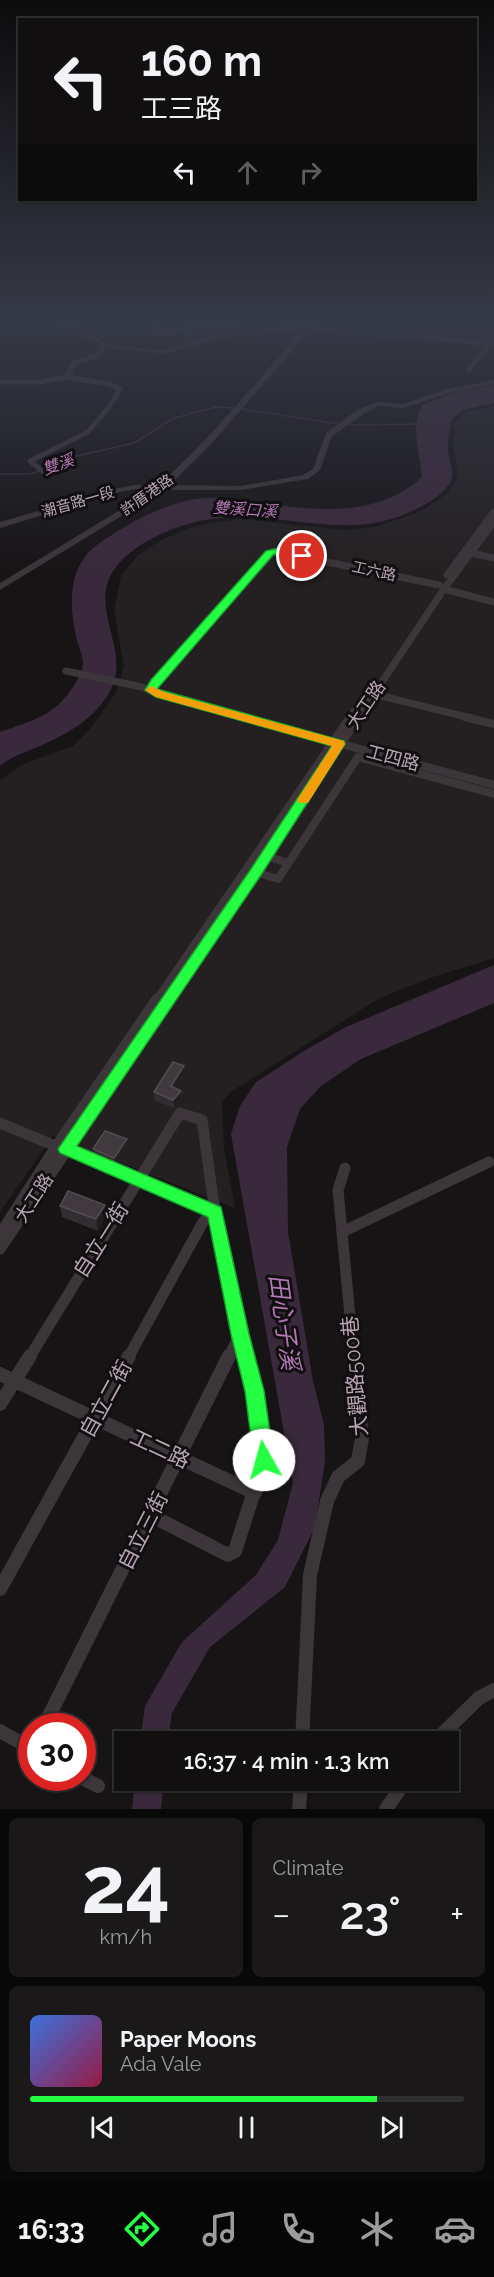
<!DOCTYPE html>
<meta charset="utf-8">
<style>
:root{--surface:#110f10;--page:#1a1819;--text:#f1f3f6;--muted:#9c9c9f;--line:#302f30;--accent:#24ff43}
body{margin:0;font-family:Raleway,"Noto Sans TC",sans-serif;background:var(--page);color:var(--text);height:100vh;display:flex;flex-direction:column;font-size:22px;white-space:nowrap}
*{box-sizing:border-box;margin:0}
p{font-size:20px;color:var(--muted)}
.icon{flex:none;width:33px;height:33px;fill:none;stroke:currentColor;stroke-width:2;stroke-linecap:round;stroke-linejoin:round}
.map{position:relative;height:1809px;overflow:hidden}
.side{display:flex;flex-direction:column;gap:9px;padding:9px;background:#090809;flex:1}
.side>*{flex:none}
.hud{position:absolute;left:18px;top:18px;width:459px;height:183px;border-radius:0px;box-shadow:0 2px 4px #0004,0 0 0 2px var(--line);background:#110f10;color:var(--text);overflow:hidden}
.speed{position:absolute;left:18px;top:1713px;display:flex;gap:12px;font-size:30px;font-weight:700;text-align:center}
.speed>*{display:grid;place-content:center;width:78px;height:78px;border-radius:50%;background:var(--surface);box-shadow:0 2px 4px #0004,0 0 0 2px var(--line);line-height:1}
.speed .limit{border:9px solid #d22;background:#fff;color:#111}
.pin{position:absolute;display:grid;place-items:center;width:51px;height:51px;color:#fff;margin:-26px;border:3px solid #fff;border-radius:50%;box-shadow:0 2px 6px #0007}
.me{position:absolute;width:66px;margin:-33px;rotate:353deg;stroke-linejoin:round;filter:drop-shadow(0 0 4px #0008)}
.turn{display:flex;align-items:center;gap:21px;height:126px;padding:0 24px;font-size:27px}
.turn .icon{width:78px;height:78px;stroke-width:2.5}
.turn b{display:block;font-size:42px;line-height:51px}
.lanes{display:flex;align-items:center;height:57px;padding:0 24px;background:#0003;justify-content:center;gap:30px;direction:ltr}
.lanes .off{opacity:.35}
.big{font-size:45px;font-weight:600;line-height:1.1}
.side .widget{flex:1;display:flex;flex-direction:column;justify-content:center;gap:9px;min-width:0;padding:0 21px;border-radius:9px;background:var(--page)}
.side .dial{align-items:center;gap:0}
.dial b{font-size:78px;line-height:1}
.song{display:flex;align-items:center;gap:18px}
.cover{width:72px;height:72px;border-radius:9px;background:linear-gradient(135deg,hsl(220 70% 55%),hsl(340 70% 35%))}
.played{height:6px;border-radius:3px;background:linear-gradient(90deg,var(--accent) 80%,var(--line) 80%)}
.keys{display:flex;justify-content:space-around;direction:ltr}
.heat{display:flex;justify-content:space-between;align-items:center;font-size:33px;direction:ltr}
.side .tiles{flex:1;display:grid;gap:9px;grid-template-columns:1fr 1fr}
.widget:last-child{grid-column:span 2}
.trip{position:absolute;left:114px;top:1731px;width:345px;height:60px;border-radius:0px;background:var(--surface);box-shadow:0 2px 4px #0004,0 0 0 2px var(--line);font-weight:600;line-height:60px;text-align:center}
.tab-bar{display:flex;height:96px;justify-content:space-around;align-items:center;background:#070606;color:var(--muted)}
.tab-bar .icon{width:42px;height:42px}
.tab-bar .on{color:var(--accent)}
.tab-bar b{font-size:27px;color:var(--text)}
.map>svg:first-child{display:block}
</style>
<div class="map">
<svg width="494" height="1809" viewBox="0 0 494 1809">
<rect width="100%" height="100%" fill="#171416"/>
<polygon fill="#242022" points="494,406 494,958 430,978 378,999 232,1091 222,1101 224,1148 235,1208 53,1136 0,1212 0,780 24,764 73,746 91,728 115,694 124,666 114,610 121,576 137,556 161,540 193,527 211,523 240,519 345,530 375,527 421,511 447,494 458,476 453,441 455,422 467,411"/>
<g fill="#3a293c">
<path d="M494,385V403L463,410L452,419C450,429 447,440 448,451C449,461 455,471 451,481C446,491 433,500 424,505C360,542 305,517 238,517C202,517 164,528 135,549C70,596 136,643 110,691C96,718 67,734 40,746C26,752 12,756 0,766V732C20,725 46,718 61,702C69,694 83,675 83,663C83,655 78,645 76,636C69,605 68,566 97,545C125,525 160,505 195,499C213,496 232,500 250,502C310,509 374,521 422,477C420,452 410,428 422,405L458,391Z"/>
<polygon points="494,965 494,1003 361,1059 321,1086 300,1109 287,1147 288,1232 313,1381 324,1425 325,1461 315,1527 285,1587 210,1647 172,1713 168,1741 140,1742 145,1706 182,1642 256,1575 278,1540 293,1483 231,1134 240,1106 256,1082 304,1051 346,1027"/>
<polygon points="135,1781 164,1781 161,1809 132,1809"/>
</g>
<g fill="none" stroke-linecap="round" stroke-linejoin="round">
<g stroke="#3a293c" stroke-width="1.5">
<polyline points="72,327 128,334 132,325 142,318"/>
<polyline points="0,330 35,332 51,323 61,325"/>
<polyline points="242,409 339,424"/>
<polyline points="348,425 417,424"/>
<polyline points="0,474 31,474 77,456 134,443 174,418 216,407 236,408"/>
</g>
<g stroke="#3c353a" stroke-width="5">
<path d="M160,318L152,330C166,340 182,327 196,325C202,324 209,324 216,324"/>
<polyline points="469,369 490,344"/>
<polyline points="66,377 75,362 97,356 104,346"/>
<polyline points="0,382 39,382 66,377 109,384 120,389 109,407 88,432 30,461 45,473"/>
</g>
<g stroke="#3c353a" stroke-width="7">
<polyline points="467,552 494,558"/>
<polyline points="447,575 494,512"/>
<polyline points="444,589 494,602"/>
<polyline points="66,671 142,687 160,695 247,718"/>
<polyline points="151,690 155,682 274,551 439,585"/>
<polyline points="369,693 471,718"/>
<polyline points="349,718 362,700"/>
<polyline points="358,718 444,589 494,522"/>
</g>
<g stroke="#3c353a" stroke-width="8">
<polyline points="241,717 494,785"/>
<polyline points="465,717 494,724"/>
<polyline points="267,856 288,863"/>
<polyline points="256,872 278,879 358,757 494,794"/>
<polyline points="156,1001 350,717"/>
<polyline points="168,1001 359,717"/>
</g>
<g stroke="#3c353a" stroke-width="11">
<polyline points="0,1123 215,1212"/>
<polyline points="342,1232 338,1190 345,1168"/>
<polyline points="0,1234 57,1145 157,999"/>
<polyline points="0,1249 169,999"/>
<polyline points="29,1358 180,1113 202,1120 215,1212 246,1358"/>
<polyline points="128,1358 203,1222 215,1212"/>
<polyline points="228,1358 240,1334"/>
<polyline points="354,1358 342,1232 489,1162"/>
</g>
<g stroke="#3c353a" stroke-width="14">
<polyline points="0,1374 255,1493"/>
<polyline points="0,1404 30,1356"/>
<polyline points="150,1515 228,1555 235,1551 264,1460 255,1391 246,1356"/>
<polyline points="0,1589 129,1356"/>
<polyline points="44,1726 229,1356"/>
<polyline points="0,1731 32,1749"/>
<polyline points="302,1742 310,1575 327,1501 338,1477 358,1461 362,1438 354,1356"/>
<polyline points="434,1742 479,1698 494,1690"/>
<polyline points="82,1778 98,1786"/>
<polyline points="299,1809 301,1780"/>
<polyline points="386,1809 406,1780"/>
</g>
<polygon fill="#3c353a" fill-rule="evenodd" points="48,318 56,318 81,333 100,339 106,344 163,350 222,333 298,325 307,326 313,318 320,318 313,327 364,332 418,334 494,343 494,347 418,338 364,336 310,330 213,442 170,485 241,486 303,475 313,469 326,433 359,409 378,402 403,404 448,389 494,380 494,384 452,392 404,408 379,406 365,413 332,436 320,470 308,479 241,490 164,490 0,590 0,583 153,490 135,489 115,493 0,528 0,522 114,489 135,485 161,484 207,438 303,330 223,337 163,354 102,347 96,341 77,335"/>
</g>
<g fill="#322d30">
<polygon points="221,318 249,318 249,321 236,327 221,324"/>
<polygon points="184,1066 184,1074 175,1088 181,1091 182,1098 174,1108 154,1100 154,1092"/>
<polygon points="127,1143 115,1162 94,1153 93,1149"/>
<polygon points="105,1205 106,1216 98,1231 62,1217 60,1206"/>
</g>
<g fill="#211e20">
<polygon points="236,318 249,318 249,321 236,327"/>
<polygon points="193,327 192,339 184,341 184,335"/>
<polygon points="184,1066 184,1074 171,1094 171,1086"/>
<polygon points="181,1091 182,1098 174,1108 173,1100"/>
<polygon points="127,1139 127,1143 115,1162 114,1158"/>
<polygon points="105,1205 106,1216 98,1231 96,1219"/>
</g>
<g fill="#403a3e" stroke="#534b51" stroke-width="1.5">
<polygon points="185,327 193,327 192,333 184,335"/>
<polygon points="173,1062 184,1066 171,1086 181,1091 173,1100 154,1092"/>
<polygon points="105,1131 127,1139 114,1158 93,1149"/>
<polygon points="68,1191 105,1205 96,1219 60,1206"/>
</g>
<linearGradient id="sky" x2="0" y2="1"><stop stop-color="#0d0b0c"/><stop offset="0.56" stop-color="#363a47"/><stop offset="1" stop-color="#363a47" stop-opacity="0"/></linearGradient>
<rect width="494" height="572" fill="url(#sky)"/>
<polygon fill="#24ff43" stroke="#17a62c" stroke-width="1.5" points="279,548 307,556 302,559 279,554 273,555 157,689 344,741 345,744 261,875 77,1146 221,1207 249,1334 264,1391 274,1460 271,1467 264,1470 257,1467 254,1460 245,1391 231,1334 208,1217 60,1153 58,1149 251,869 332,746 156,697 145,690 151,680 266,551"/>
<polygon fill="#f59e0b" points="151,686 164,692 344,741 345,744 308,803 299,803 297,800 332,746 156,697 145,690"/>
<g text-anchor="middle" stroke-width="6" stroke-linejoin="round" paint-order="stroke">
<g font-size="15" fill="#b8a5b5" stroke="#120f11">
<text transform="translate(147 495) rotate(-35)" y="5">許厝港路</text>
<text transform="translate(78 502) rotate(-16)" y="5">潮音路一段</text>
<text transform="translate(374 571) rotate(12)" y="5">工六路</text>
</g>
<g font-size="16" font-style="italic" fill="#b379b6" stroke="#120f11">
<text transform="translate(58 464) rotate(-20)" y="6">雙溪</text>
<text transform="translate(245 509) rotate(4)" y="6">雙溪口溪</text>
</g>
<g font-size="18" fill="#b8a5b5" stroke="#120f11">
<text transform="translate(366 705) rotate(-56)" y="6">大工路</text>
<text transform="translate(393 758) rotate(15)" y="6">工四路</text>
<text transform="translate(34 1198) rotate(-57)" y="6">大工路</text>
</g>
<g font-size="21" fill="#b8a5b5" stroke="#120f11">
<text transform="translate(101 1240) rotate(-58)" y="7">自立一街</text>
<text transform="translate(355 1376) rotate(-95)" y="7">大觀路500巷</text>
<text transform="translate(106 1399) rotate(-61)" y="7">自立二街</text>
<text transform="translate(160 1449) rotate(25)" y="7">工二路</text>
<text transform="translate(143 1531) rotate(-63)" y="7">自立三街</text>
</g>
<g font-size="24" font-style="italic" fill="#b379b6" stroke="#120f11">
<text transform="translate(284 1322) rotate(82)" y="8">田心子溪</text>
</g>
</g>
</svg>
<div class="speed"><div class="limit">30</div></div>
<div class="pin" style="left:302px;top:556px;background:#d93025"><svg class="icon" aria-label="arrive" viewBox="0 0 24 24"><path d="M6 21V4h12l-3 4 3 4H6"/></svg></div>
<svg class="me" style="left:264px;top:1460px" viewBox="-20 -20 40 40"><circle r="19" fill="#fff"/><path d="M0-13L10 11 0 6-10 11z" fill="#24ff43"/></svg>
<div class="trip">16:37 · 4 min · 1.3 km</div>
<div class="hud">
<div class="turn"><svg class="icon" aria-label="left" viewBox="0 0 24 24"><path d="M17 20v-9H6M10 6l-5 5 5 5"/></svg><div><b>160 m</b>工三路</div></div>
<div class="lanes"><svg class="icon" aria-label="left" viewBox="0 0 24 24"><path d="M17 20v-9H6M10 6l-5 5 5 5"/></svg><svg class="icon off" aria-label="ahead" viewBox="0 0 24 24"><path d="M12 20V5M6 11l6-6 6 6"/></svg><svg class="icon off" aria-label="right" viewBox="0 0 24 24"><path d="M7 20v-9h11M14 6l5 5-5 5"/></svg></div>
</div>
</div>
<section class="side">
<div class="tiles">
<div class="widget dial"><b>24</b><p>km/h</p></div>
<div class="widget"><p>Climate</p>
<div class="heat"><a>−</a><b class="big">23°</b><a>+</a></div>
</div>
<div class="widget">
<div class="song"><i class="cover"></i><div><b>Paper Moons</b><p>Ada Vale</p></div></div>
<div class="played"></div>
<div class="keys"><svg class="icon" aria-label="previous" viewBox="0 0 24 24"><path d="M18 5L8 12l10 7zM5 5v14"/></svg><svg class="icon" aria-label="pause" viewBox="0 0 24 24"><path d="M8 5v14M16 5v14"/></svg><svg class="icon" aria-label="next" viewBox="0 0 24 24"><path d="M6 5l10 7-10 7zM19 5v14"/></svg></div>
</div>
</div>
</section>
<nav class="tab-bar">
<b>16:33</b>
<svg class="icon on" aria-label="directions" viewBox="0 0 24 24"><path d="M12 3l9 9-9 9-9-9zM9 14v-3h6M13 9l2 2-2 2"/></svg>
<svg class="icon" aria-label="music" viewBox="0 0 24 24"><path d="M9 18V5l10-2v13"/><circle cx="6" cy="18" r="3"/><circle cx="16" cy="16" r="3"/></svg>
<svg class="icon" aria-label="phone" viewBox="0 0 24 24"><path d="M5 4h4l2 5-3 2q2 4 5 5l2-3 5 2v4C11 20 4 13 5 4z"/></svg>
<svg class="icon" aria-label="climate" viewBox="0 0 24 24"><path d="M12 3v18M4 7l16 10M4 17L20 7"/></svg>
<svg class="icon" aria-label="car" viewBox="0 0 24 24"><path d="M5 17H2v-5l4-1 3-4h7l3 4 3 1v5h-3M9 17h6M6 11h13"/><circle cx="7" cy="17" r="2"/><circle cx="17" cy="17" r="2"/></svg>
</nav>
